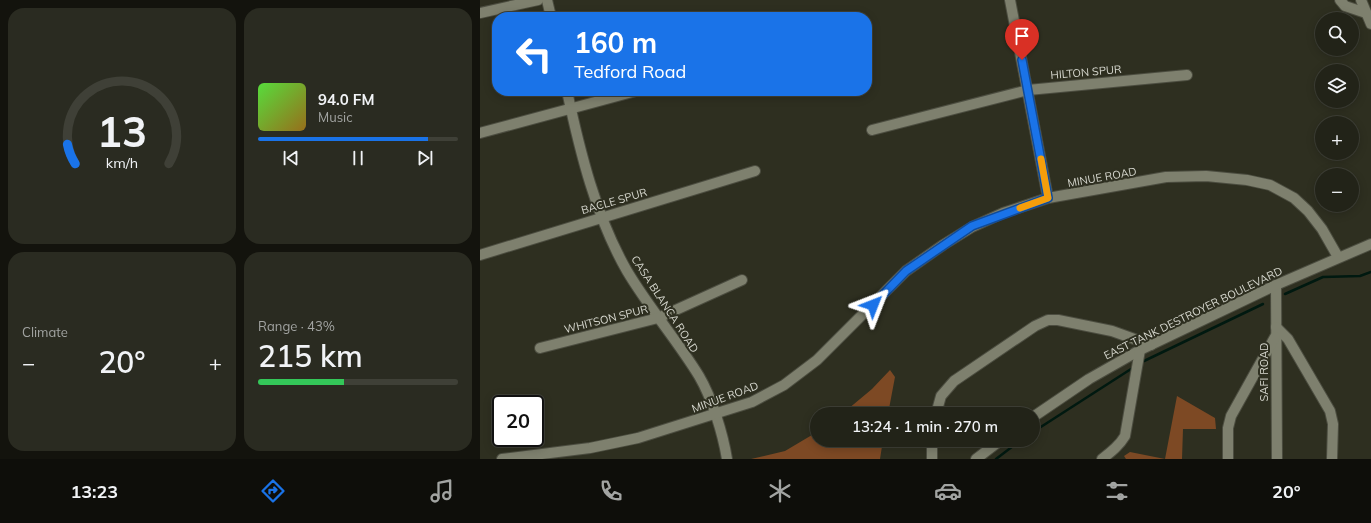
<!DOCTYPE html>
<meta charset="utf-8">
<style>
:root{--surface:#222318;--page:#2a2b21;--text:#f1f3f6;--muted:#a2a4a2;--line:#3f4037;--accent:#1a73e8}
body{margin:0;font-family:Mulish,sans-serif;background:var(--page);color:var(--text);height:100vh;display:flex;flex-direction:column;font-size:15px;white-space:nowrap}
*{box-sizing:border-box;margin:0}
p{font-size:13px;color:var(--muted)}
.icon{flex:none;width:22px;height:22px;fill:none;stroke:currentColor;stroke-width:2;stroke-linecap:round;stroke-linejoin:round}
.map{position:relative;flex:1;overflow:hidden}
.details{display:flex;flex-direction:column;gap:8px;padding:8px;background:#13130d;width:480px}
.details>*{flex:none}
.guide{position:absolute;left:12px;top:12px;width:380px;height:84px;border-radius:16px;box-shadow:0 2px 10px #0003,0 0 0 1px var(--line);background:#1a73e8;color:#fff;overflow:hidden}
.fabs{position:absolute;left:835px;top:12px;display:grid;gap:8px}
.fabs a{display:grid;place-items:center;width:44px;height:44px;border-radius:50%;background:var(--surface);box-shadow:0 2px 10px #0003,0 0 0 1px var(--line);font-size:20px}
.speed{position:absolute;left:12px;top:395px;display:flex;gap:8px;font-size:20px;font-weight:700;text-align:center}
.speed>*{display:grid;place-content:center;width:52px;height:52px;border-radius:50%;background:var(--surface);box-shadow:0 2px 10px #0003,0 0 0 1px var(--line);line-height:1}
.speed .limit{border:2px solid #111;border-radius:6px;background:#fff;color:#111}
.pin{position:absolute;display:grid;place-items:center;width:34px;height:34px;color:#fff;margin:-41px -17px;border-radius:50% 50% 50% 0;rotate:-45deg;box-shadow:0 0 4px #0007}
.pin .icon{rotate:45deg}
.me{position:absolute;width:44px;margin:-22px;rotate:45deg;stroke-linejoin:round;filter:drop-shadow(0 0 3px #0008)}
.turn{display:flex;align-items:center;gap:14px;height:84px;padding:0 16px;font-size:18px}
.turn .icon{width:52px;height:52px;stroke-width:2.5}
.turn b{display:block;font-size:28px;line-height:34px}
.big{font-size:30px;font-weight:600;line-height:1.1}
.details .widget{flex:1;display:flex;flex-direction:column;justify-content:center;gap:6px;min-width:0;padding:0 14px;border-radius:16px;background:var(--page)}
.details .dial{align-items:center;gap:0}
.dial svg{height:104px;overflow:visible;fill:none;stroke:var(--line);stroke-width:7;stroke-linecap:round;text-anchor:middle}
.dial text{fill:var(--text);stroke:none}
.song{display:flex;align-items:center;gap:12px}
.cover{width:48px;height:48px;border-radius:6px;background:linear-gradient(135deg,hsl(110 70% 55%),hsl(40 70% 35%))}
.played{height:4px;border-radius:2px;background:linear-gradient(90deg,var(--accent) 85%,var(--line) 85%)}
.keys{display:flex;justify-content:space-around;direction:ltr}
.heat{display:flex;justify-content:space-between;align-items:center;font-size:22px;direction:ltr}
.charge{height:6px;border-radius:3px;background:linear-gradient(90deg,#34c759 43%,var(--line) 0)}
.details .tiles{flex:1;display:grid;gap:8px;grid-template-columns:repeat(2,1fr)}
.trip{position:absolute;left:330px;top:407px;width:230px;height:40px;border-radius:20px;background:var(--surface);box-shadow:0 2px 10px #0003,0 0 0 1px var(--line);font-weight:600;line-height:40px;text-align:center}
.menu{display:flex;height:64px;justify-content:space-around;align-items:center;background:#0e0e0a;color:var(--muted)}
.menu .icon{width:28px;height:28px}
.menu .current{color:var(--accent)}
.menu b{font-size:18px;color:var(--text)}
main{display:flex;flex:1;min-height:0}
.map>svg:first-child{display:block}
</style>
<main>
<section class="details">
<div class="tiles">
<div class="widget dial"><svg viewBox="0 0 100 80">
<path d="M14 69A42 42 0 1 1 86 69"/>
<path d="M14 69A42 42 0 0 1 8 54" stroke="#1a73e8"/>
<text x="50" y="56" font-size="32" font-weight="700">13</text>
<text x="50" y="72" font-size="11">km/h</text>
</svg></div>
<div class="widget">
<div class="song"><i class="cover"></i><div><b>94.0 FM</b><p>Music</p></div></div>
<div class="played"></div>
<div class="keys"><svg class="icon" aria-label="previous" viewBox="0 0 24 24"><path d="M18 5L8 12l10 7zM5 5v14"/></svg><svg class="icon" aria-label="pause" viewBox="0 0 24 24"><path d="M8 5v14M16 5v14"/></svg><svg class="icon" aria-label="next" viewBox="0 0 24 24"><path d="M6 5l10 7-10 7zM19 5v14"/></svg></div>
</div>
<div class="widget"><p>Climate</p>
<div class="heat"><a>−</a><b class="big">20°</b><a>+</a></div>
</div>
<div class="widget"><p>Range · 43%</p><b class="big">215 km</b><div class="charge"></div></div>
</div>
</section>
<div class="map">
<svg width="891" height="459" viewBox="0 0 891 459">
<rect width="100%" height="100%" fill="#2e2f20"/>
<g fill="#7d4924">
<polygon points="410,370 415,377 408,414 362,414 392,389"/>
<polygon points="697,396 735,418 736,429 703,429 702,459 685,459"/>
<polygon points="337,432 337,440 403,440 400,459 271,459 305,451"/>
<polygon points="650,452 685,459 646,459 644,456"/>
</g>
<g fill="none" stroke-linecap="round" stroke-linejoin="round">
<g stroke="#001910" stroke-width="2.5">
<polyline points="805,294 843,277 880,276 891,272"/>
<polyline points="664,361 783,304"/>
<polyline points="553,432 651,369"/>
<polyline points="516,459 541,440"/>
</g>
<defs>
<g id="minor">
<polyline points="67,0 71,17"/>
<polyline points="530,0 568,198"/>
<polyline points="860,0 865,6 886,13"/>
<polyline points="881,0 891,24"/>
<polyline points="0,13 58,0"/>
<path d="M87,91C100,152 116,217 147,271C169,308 197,340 219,376C232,398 243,434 247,459"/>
<polyline points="392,130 548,90 707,75"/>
<polyline points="0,133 156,91"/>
<polyline points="0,255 275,171"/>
<polyline points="796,285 797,459"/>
<polyline points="796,327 808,339 850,411 853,424 852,459"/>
<polyline points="60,348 178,318 262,280"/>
<polyline points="456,414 461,396 474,381 555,326 568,320 578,320 632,331 671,345"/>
<polyline points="553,417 609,379 660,350 796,285 891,244"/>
<polyline points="22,459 110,448 158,438 272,402 304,385 337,360 426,271 463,245 492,227 523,213 568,198 686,177 726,176 767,180 790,185 814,198 828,211 842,229 858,257"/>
<polyline points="452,459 452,440"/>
<polyline points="496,459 521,440"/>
<path d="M622,459C631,452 639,446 645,436L660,350"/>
<polyline points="748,459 748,428 751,416 795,337"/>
</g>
</defs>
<use href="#minor" stroke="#4c4d40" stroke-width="12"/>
<use href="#minor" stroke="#7e806e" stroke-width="10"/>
</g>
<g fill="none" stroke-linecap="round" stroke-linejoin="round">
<defs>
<polyline id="route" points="393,305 426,271 492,226 568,198 542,60"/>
</defs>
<use href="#route" stroke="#114b97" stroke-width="10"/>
<use href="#route" stroke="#1a73e8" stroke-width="7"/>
<polyline stroke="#f59e0b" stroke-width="7" points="540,208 568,198 561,159"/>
</g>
<g text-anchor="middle" stroke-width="4" stroke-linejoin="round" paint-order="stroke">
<g font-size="11" fill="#d6d7ce" stroke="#2e2f20">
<text transform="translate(606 72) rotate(-5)" y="4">HILTON SPUR</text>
<text transform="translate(622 177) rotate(-10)" y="4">MINUE ROAD</text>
<text transform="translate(134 201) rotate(-16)" y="4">BACLE SPUR</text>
<text transform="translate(185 304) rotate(57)" y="4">CASA BLANCA ROAD</text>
<text transform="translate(713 313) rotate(-26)" y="4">EAST TANK DESTROYER BOULEVARD</text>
<text transform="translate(126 319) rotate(-14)" y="4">WHITSON SPUR</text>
<text transform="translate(784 372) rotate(-90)" y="4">SAFI ROAD</text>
<text transform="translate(245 397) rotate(-20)" y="4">MINUE ROAD</text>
</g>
</g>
</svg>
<div class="fabs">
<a><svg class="icon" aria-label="search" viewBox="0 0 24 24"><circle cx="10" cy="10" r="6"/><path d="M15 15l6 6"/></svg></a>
<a><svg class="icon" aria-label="layers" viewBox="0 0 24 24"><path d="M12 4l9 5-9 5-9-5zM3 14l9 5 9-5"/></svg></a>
<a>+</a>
<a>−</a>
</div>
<div class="speed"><div class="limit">20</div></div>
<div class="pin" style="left:542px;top:60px;background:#d93025"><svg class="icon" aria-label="arrive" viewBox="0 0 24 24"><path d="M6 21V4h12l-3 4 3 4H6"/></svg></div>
<svg class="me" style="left:393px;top:305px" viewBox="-20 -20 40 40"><path d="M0-17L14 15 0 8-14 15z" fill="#1a73e8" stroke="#fff" stroke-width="4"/></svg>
<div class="trip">13:24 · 1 min · 270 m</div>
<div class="guide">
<div class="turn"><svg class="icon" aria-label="left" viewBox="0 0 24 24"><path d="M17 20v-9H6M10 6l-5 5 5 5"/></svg><div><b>160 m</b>Tedford Road</div></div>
</div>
</div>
</main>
<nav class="menu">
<b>13:23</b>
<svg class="icon current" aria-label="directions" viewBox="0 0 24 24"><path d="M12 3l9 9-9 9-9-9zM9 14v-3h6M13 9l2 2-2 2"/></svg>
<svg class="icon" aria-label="music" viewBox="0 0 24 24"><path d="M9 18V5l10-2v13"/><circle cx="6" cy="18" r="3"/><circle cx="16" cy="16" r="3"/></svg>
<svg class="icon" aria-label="phone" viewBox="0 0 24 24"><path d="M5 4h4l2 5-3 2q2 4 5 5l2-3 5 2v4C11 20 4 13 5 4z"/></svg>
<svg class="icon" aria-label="climate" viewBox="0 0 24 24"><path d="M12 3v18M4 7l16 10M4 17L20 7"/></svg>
<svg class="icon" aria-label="car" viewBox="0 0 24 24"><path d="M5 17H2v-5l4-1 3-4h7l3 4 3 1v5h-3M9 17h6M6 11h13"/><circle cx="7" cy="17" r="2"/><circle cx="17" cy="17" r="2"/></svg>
<svg class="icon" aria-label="filters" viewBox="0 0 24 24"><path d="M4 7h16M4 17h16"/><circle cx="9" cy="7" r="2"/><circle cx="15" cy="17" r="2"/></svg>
<b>20°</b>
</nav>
